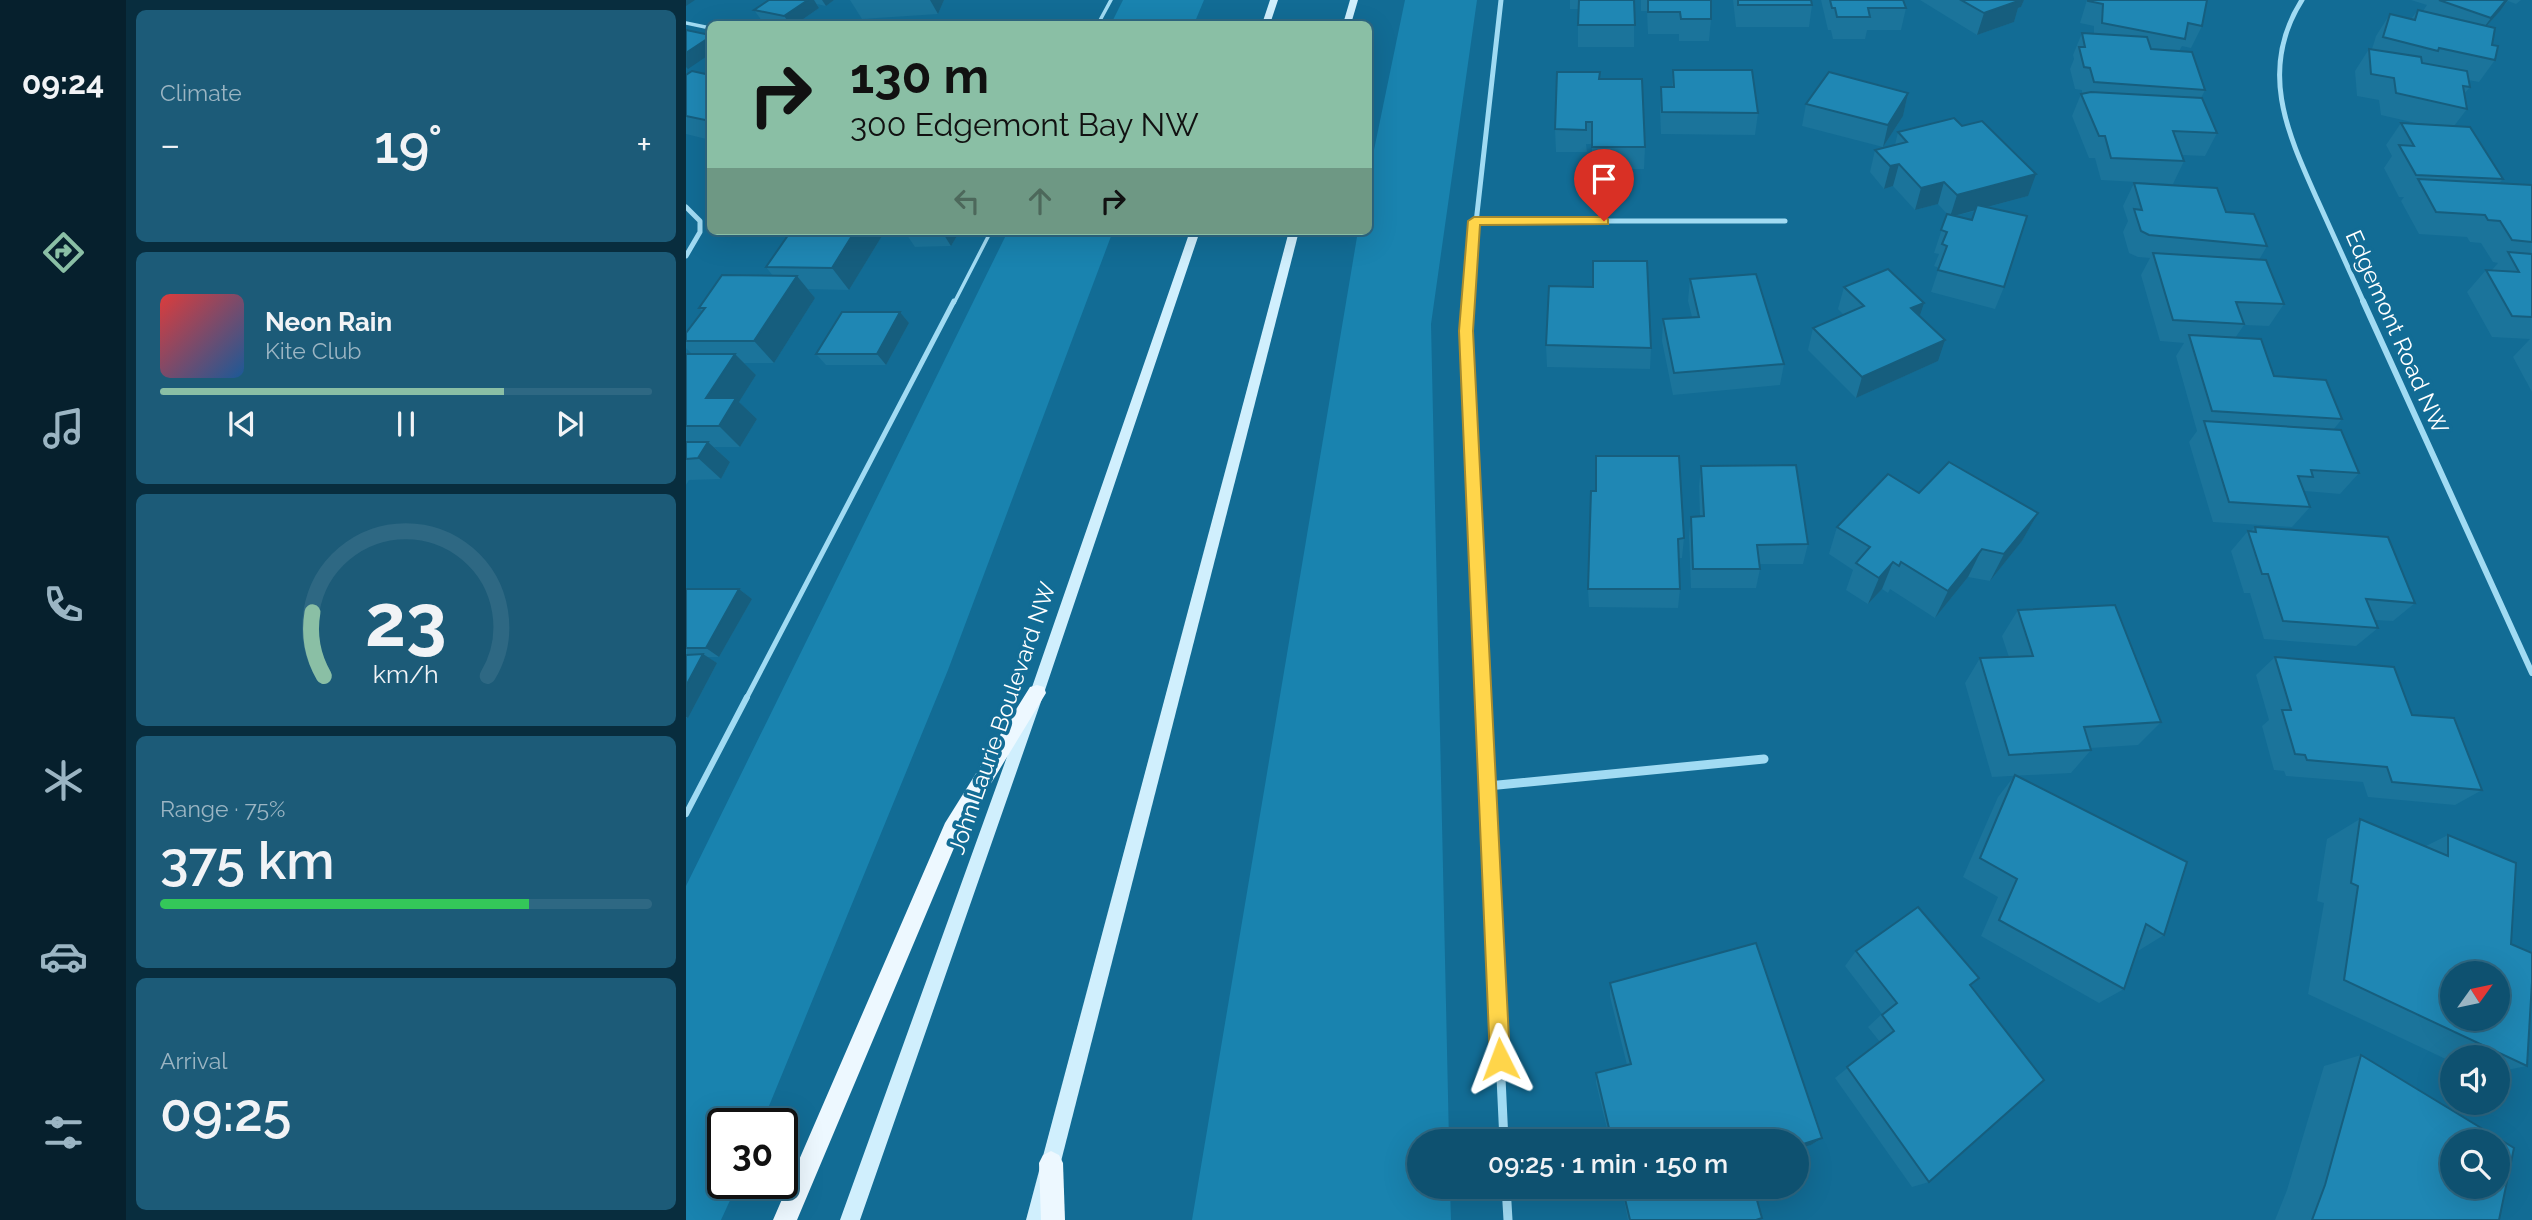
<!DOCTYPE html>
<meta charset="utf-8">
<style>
:root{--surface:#0e5170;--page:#1c5b78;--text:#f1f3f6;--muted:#9bb5c3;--line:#2e6883;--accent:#8abfa5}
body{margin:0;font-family:Raleway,sans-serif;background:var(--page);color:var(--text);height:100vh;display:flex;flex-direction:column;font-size:26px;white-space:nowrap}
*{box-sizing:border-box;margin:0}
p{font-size:23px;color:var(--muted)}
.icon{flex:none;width:38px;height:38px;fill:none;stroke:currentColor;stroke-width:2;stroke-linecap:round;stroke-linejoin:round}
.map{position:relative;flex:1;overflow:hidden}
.details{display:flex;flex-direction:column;gap:10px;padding:10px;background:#082d3e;width:560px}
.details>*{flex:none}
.guide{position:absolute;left:21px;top:21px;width:665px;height:214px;border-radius:10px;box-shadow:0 7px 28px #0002,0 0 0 2px var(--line);background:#8abfa5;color:#111;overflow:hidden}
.needle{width:46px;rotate:57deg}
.tools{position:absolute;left:1754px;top:961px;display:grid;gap:14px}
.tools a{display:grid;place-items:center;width:70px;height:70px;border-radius:50%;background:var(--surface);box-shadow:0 7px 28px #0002,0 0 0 2px var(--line);font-size:35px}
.speed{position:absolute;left:21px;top:1108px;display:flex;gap:14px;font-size:35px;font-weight:700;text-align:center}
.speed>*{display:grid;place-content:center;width:91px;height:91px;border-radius:50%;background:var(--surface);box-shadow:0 7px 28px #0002,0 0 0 2px var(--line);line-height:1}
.speed .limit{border:4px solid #111;border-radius:10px;background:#fff;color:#111}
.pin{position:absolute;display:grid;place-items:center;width:60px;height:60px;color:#fff;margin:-72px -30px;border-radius:50% 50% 50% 0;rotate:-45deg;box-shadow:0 0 7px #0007}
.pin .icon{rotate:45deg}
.me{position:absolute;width:77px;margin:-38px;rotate:357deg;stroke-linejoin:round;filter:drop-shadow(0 0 5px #0008)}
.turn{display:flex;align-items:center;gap:24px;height:147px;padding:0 28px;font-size:32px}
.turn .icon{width:91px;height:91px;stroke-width:2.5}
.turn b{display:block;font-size:49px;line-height:60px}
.lanes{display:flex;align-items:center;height:66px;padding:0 28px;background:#0003;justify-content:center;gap:35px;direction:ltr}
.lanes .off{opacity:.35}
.big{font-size:52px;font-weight:600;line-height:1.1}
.details .tile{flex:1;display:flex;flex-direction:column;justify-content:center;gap:10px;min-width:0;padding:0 24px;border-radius:10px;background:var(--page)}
.details .dial{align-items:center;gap:0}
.dial svg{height:182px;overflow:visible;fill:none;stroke:var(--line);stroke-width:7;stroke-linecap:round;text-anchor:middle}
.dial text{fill:var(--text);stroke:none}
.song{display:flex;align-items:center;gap:21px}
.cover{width:84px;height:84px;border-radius:10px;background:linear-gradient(135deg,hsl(0 70% 55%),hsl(210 70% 35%))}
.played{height:7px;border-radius:4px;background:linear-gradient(90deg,var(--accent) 70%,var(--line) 70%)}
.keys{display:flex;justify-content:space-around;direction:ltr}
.heat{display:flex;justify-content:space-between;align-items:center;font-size:38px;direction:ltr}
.charge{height:10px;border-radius:5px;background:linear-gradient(90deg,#34c759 75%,var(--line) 0)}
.trip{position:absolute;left:721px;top:1129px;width:402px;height:70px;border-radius:35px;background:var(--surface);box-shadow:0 7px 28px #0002,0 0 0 2px var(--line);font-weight:600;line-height:70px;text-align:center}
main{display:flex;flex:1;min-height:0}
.dock{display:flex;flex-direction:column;width:126px;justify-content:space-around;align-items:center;background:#06202d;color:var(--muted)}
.dock .icon{width:49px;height:49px}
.dock .selected{color:var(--accent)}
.dock b{font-size:32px;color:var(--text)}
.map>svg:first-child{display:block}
</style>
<main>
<nav class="dock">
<b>09:24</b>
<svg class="icon selected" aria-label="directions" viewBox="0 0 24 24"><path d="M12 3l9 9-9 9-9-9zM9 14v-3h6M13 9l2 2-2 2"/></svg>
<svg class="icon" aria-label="music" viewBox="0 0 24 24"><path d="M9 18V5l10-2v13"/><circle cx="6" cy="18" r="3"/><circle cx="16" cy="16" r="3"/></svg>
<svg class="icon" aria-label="phone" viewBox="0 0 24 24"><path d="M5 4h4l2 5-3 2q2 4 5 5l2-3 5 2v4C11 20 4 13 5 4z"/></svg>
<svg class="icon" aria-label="climate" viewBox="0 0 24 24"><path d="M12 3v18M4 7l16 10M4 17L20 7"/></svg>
<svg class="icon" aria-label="car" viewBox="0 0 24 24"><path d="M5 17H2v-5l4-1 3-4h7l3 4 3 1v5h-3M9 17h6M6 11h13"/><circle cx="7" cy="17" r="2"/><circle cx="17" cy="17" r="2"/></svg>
<svg class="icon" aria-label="filters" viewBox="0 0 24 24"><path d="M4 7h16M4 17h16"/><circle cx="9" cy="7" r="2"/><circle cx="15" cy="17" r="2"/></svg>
</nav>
<section class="details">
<div class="tile"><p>Climate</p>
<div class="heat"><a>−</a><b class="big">19°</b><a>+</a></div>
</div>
<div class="tile">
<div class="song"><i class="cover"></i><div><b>Neon Rain</b><p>Kite Club</p></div></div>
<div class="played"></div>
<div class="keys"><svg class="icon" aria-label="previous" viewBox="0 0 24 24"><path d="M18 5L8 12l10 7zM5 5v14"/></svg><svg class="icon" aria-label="pause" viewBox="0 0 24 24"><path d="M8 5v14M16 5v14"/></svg><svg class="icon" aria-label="next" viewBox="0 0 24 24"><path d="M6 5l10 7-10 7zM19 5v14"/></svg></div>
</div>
<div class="tile dial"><svg viewBox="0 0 100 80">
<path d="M14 69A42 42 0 1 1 86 69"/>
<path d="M14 69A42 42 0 0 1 9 41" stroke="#8abfa5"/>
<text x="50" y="56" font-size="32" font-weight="700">23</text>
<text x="50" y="72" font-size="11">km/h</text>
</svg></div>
<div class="tile"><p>Range · 75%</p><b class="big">375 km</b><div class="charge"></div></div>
<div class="tile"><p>Arrival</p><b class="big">09:25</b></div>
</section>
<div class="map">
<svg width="1846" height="1220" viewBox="0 0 1846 1220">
<rect width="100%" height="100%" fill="#126c95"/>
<g fill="#1983af">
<polygon points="437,0 518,0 508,24 425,24"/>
<polygon points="719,0 791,0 745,324 763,1141 733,1141 733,1186 764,1187 765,1220 506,1220 672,231 682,231 683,174"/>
<polygon points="322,231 427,231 262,670 76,1123 37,1124 37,1183 52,1183 35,1220 0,1220 0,886"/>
</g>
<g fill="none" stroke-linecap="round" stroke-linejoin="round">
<g stroke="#a1dbf3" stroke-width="3.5">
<polyline points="0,23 24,28"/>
<polyline points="412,24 425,0"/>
<polyline points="268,303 305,231"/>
</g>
<polyline stroke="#a1dbf3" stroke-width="5" points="60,699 268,301"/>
<polyline stroke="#a1dbf3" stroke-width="6" points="0,814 61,697"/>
<g stroke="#a1dbf3" stroke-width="5">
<path d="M1616,0C1572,69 1601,132 1631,199C1647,234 1662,268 1678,303"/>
<polyline points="0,207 14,221 14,232 0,256"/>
<polyline points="788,221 1099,221"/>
<polyline points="781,303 815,0"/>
</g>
<g stroke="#a1dbf3" stroke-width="6">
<polyline points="781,301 780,331 797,699"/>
<polyline points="1677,301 1846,673"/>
</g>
<g stroke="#a1dbf3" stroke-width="9">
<polyline points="797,697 818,1141"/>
<polyline points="802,786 1078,759"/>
<polyline points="820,1186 822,1220"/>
</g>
<g fill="#d0effd" fill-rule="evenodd">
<polygon points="584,0 592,0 584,24 576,24"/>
<polygon points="664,0 672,0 665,24 657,24"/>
<polygon points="504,231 514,231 358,693 174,1220 154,1220 344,693"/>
<polygon points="603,231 613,231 360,1220 340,1220"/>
</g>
<g fill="#edf8ff" fill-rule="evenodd">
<polygon points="351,685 358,687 360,693 273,836 111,1220 87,1220 259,823 344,687"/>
<polygon points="365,1151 373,1155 377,1163 379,1220 355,1220 353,1163 357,1155"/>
</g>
</g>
<g fill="#1b749b" fill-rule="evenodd">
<polygon points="83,0 148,0 140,6 131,4 133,8 110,24 93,24 76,21 68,10"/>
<polygon points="164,0 258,0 252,14 176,19"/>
<polygon points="884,0 948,0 948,47 892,47 892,9 884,9"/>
<polygon points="955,0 1025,0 1025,19 1023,41 993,41 993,34 962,34 961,11 955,11"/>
<polygon points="1047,0 1125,0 1126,5 1123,27 1050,27"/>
<polygon points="1135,0 1217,0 1220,8 1215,30 1181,30 1179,39 1147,39 1145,30 1142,30"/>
<polygon points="1234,0 1338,0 1335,7 1332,8 1328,22 1291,35"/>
<polygon points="1401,0 1521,0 1516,26 1505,48 1496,46 1493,51 1519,90 1515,98 1531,133 1519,156 1496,155 1498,161 1487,184 1415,180 1409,158 1403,158 1386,116 1395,94 1396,94 1396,90 1389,89 1384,69 1388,59 1387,55 1396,33 1408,33 1408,26 1394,23"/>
<polygon points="1725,0 1835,0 1830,4 1822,1 1801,26 1809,60 1793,82 1782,80 1784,87 1778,94 1781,109 1768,126 1817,179 1813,183 1846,185 1846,392 1827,357 1844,339 1806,337 1781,292 1800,270 1806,270 1812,263 1807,262 1795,243 1784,242 1781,237 1733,234 1715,201 1718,197 1713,197 1698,168 1706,156 1700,145 1715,123 1734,124 1695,115 1693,100 1671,96 1669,71 1683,49 1686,49 1690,36 1704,14 1725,19 1732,10 1737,11 1741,5"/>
<polygon points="987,70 1072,113 1069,135 975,134 974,109 975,87 986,87"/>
<polygon points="0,75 24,75 24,140 0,134"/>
<polygon points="914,79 959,147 958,169 906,169 906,144 900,144 901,152 870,152 869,129"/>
<polygon points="1222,93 1217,116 1197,147 1116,126 1120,104"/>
<path d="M1212,132L1342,196L1302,207L1318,287L1309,309L1245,292L1253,268L1248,266L1253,254L1248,253L1261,214L1252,204L1229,210L1207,186L1198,189L1184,172L1189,150L1209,145ZM1289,211L1286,220L1268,216Z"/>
<polygon points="1448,183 1540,212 1581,246 1573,260 1598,304 1583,326 1558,325 1549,338 1588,376 1656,419 1647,430 1673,473 1654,494 1618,491 1624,507 1606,527 1527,522 1503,442 1511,431 1490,356 1498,343 1474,341 1455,275 1464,258 1452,257 1443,253 1437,232 1442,221 1437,206"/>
<polygon points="105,231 199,231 163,290 122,289 129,298 88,363 58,363 70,375 53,402 71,419 54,447 28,447 44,462 35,479 3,480 0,485 0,354 6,354 0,348 0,333 16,311 13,308 87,276 80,267"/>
<polygon points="220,231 274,231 265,246 229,247 221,235 223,233"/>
<polygon points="1004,279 1098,364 1094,385 987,395 976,341 977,319 1006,317 1002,301"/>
<polygon points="1158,287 1234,316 1252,361 1170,398 1122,350 1127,328 1158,315 1152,309"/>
<polygon points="214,312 223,323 200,365 140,365 130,354"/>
<polygon points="860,345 965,348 964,369 861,367"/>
<polygon points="1015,466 1122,544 1117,564 1073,564 1074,569 1070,588 1005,588 1003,536 1005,517 1014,516 1013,486"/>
<polygon points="910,491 998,538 996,558 992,558 994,589 992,608 903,607 902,589"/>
<polygon points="1233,493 1352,513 1336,541 1304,581 1282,577 1249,618 1204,589 1202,593 1196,589 1182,604 1160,590 1167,570 1143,554 1151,527"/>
<polygon points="1569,527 1729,603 1707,621 1688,620 1692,628 1670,646 1578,639 1564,593 1558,593 1545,551 1562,531 1565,531"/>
<polygon points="0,589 53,589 66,599 33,657 21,657 31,663 2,718 0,718"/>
<polygon points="1332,610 1475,722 1452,745 1405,748 1405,750 1385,773 1306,777 1279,683 1294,658 1323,657 1316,636"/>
<polygon points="1589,657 1726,715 1796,790 1769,805 1682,797 1677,782 1600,776 1598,771 1588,770 1576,726 1583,720 1570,675"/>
<polygon points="1329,775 1478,935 1452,951 1451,950 1438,989 1413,1003 1295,936 1312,897 1277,877 1312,797"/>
<polygon points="1674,819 1740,846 1762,835 1825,944 1841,1066 1811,1072 1811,1057 1766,1057 1766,1062 1622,994 1638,903 1631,901 1641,839"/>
<polygon points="1170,951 1284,985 1243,1182 1226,1187 1149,1078 1194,1042 1182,1027 1196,1014 1159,966"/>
<polygon points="924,983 1136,1138 1125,1145 1111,1149 1111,1141 924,1141 910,1083 910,1073 941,1065 924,997"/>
<polygon points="1675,1055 1813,1220 1589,1220 1601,1190 1638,1066"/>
<polygon points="935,1186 1067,1186 1071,1220 942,1220"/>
</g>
<g fill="#165e7e">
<polygon points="0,0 9,0 0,6"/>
<polygon points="122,0 128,0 133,8 110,24 104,24 98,16"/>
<polygon points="136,0 148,0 140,6"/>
<polygon points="244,0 258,0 252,14"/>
<polygon points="1320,0 1338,0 1335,7 1332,8 1328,22 1291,35 1298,13"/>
<polygon points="1820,0 1822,0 1814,11 1789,39 1805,18"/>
<polygon points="24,37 24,54 2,69 0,67 0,53"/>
<polygon points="1222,93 1217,116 1197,147 1202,125"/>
<polygon points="24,116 24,127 19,120"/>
<polygon points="1213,164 1207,186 1198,189 1204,166"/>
<polygon points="1350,174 1342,196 1264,217 1271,195"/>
<polygon points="1258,182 1252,204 1229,210 1235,188"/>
<polygon points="169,231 199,231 163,290 146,268"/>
<polygon points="260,231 274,231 265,246 258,235"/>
<polygon points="111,276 129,298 88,363 68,341"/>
<polygon points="1238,303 1231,324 1225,308"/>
<polygon points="214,312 223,323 200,365 191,354"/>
<polygon points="1259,340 1252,361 1170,398 1176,377"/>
<polygon points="49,354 70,375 53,402 71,419 54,447 33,426 20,398"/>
<polygon points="22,442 44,462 35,479 12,458"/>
<polygon points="1352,513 1336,541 1304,581 1318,554"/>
<polygon points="1296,549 1282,577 1249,618 1262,591"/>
<polygon points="1207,562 1196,589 1182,604 1193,578"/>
<polygon points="53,589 66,599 33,657 20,648"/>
<polygon points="17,654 31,663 2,718 0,717 0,686"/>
<polygon points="1136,1138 1125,1145 1111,1149 1111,1146"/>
</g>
<g fill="#1f87b4" stroke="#165e7e" stroke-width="2" fill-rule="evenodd">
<polygon points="83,0 122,0 98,16 68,10"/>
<polygon points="893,0 948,0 949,25 892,25"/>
<polygon points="962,0 1025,0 1025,19 995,19 994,12 962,12"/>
<polygon points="1052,0 1125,0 1126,5 1052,5"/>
<polygon points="1144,0 1217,0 1220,8 1182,8 1184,17 1151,17 1149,8 1146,8"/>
<polygon points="1275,0 1335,0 1298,13"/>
<polygon points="1402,0 1521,0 1516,26 1502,23 1499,39 1416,23 1417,4 1402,1"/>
<polygon points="1753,0 1820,0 1805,18"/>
<polygon points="1732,10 1809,28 1806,45 1812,46 1809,60 1753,48 1752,51 1697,37 1704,14 1729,20"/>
<polygon points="0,30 24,35 24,37 0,53"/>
<polygon points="1396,33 1461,37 1465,49 1506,52 1519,90 1408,82 1404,68 1398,67 1393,47 1399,47"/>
<polygon points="1683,49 1735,57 1736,63 1781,71 1784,87 1777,86 1781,109 1710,93 1708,78 1685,74"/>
<polygon points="987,70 1066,70 1072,113 976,112 975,87 988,87"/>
<polygon points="6,71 24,75 24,116 19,120 0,116 0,75"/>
<polygon points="871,72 914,72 913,79 956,79 959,147 906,147 906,122 900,122 900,130 869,129"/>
<polygon points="1143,72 1222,93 1202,125 1120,104"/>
<polygon points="1405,92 1516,98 1531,133 1487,131 1498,161 1425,158 1419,136 1413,136 1395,94"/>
<polygon points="1268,118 1276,126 1296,121 1350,174 1271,195 1258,182 1235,188 1213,164 1204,166 1189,150 1221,142 1212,132"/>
<polygon points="1715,123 1784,127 1817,179 1730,175 1713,145 1728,146"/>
<polygon points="1732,179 1846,185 1846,242 1826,240 1814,221 1802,220 1799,215 1750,212"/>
<polygon points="1448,183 1531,188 1540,212 1568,214 1581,246 1463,235 1455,231 1448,209 1456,210"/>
<polygon points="1291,205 1341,216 1318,287 1252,270 1261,246 1256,244 1261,232 1255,230 1261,214 1286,220"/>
<polygon points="105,231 169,231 146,268 80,267"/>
<polygon points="224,231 260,231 258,235 221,235"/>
<polygon points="1822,252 1846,254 1846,317 1826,316 1800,270 1833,272"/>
<polygon points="1467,253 1580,260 1598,304 1550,302 1558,324 1487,320"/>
<polygon points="907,261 961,261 965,348 860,345 863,286 907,287"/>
<polygon points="1202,269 1238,303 1225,308 1259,340 1176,377 1127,328 1178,306 1158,287"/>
<polygon points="1070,274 1098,364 988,373 977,319 1013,317 1004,279"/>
<polygon points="36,275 111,276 68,341 0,341 0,333 19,308 13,308"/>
<polygon points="156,312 214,312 191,354 130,354"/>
<polygon points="1503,335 1575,339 1588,376 1640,380 1656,419 1526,411"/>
<polygon points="0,354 49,354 20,398 50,398 33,426 0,426"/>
<polygon points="1518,421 1655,430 1673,473 1625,470 1627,477 1612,476 1624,507 1543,502"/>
<polygon points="0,442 22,442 12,458 0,459"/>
<polygon points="910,456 993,456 998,538 992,539 994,589 902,589 905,491 910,491"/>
<polygon points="1263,462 1352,513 1318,554 1296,549 1262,591 1215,562 1213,566 1207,562 1193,578 1170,563 1184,547 1151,527 1202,474 1233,493"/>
<polygon points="1110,465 1122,544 1071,545 1074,569 1007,569 1005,517 1018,516 1015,466"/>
<polygon points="1569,527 1702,537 1729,603 1680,599 1692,628 1597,621 1582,574 1576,574 1562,531 1570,532"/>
<polygon points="0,589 53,589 20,648 0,648"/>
<polygon points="1429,605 1475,722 1398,727 1405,750 1323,755 1294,658 1347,656 1332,610"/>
<polygon points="17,654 0,686 0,655"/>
<polygon points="1589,657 1708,667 1726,715 1768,718 1796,790 1706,782 1701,767 1621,760 1619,755 1609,754 1596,710 1605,710"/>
<polygon points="1329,775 1501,862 1478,935 1460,924 1438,989 1313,920 1331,879 1294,858"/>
<path d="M1674,819L1762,856V835L1830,863L1825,944L1846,953V982L1841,1066L1658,980L1672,886L1665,883ZM1766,973H1811V1018H1766Z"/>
<polygon points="1232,907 1293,978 1284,985 1358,1080 1243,1182 1161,1067 1208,1031 1196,1015 1211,1003 1170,951"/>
<polygon points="1070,943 1136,1138 1111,1146 1111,1141 926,1141 910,1073 945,1064 924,983"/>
<path d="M1675,1055L1828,1148L1813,1220H1626L1639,1185ZM1766,1141H1811V1186H1766Z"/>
<polygon points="936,1186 1067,1186 1076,1218 1070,1220 944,1220"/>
</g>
<polygon fill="#ffd54a" stroke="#a68a30" stroke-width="2" points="918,217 922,219 922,224 794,225 787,331 824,1059 821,1066 814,1069 807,1066 804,1059 773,331 782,221 788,217"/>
<g text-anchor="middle" stroke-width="7" stroke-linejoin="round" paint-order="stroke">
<g font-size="23" fill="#fff" stroke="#126c95">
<text transform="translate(1711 332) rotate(66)" y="8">Edgemont Road NW</text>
<text transform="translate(316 718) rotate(-71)" y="8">John Laurie Boulevard NW</text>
</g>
</g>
</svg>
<div class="tools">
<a><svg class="needle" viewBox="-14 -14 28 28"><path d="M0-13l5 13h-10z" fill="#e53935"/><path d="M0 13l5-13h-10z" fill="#9bb5c3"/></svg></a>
<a><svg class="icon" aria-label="sound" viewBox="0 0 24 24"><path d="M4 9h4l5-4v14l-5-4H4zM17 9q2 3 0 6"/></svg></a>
<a><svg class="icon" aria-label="search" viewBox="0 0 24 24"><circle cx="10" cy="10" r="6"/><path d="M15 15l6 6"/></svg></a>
</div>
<div class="speed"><div class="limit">30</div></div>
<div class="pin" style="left:918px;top:221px;background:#d93025"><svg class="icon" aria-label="arrive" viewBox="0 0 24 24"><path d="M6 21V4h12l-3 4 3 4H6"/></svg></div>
<svg class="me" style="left:814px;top:1059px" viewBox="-20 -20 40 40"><path d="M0-17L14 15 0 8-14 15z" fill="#ffd54a" stroke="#fff" stroke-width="4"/></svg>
<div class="trip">09:25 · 1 min · 150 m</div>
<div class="guide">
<div class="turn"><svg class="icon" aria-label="right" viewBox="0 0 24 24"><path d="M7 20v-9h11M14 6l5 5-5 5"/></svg><div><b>130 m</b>300 Edgemont Bay NW</div></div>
<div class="lanes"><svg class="icon off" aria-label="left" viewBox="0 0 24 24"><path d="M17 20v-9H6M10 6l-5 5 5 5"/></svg><svg class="icon off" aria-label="ahead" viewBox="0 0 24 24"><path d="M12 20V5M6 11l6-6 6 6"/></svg><svg class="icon" aria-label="right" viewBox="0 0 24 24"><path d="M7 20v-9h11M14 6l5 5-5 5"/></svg></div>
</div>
</div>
</main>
